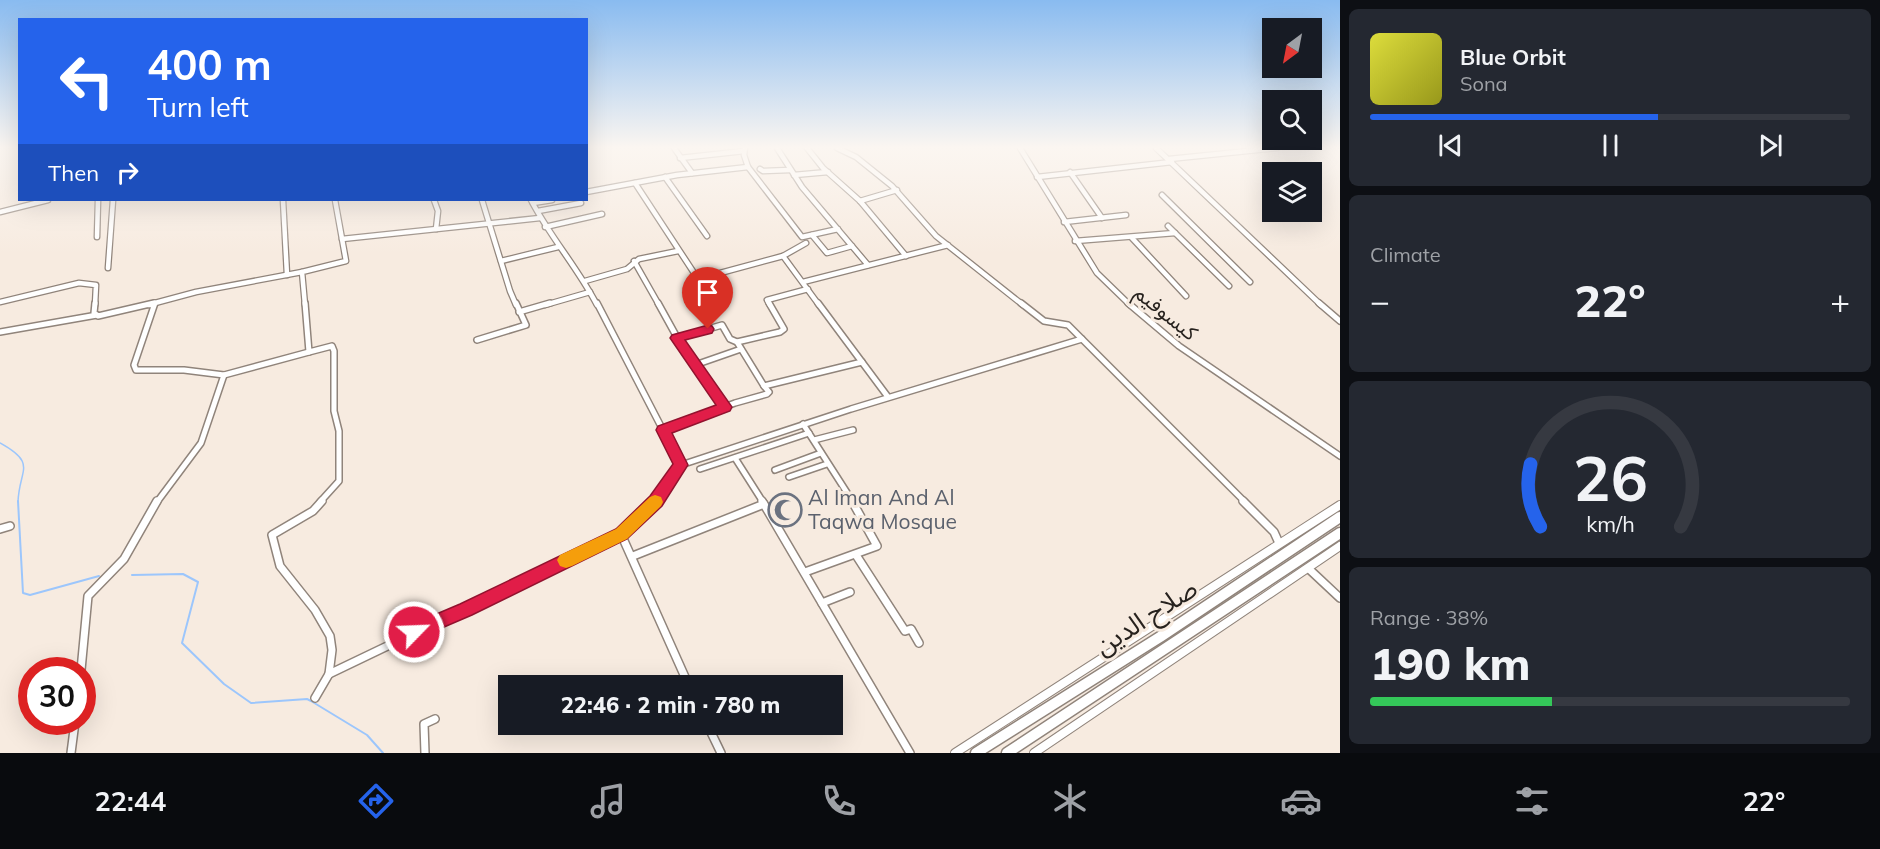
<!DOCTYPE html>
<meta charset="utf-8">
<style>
:root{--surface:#171b24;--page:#242831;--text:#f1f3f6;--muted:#9ea1a6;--line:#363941;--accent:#2563eb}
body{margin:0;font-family:Mulish,"Noto Sans Arabic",sans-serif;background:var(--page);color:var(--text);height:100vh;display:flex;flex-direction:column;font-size:22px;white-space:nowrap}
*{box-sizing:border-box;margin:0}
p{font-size:20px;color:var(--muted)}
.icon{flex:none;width:33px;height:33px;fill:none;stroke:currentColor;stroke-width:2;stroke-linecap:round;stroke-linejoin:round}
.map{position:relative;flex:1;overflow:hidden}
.side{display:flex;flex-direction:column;gap:9px;padding:9px;background:#0d0f14;width:540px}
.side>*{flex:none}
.guide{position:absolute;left:18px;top:18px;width:570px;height:183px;border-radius:0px;box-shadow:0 6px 24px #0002;background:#2563eb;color:#fff;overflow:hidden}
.needle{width:39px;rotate:212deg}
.fabs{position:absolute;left:1262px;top:18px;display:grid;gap:12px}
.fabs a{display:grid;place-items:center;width:60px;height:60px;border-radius:0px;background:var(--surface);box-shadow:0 6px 24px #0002;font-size:30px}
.speed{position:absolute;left:18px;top:657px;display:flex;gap:12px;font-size:30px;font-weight:700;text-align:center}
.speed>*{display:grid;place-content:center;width:78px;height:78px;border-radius:50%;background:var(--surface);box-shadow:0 6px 24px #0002;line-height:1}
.speed .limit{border:9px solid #d22;background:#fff;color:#111}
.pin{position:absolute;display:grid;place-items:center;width:51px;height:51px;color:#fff;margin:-62px -26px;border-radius:50% 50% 50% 0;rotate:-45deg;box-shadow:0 0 6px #0007}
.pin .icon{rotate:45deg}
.me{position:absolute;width:66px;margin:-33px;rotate:66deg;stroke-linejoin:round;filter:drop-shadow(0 0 4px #0008)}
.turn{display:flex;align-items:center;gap:21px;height:126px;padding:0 30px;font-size:27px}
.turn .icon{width:78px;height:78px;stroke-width:2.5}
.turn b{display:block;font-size:42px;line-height:51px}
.then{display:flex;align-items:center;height:57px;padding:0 30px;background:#0003;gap:12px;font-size:22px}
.big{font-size:45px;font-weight:800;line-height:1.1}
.side .tile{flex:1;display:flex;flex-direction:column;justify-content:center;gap:9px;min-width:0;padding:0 21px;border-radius:9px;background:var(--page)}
.side .dial{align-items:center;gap:0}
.dial svg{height:156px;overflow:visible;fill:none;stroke:var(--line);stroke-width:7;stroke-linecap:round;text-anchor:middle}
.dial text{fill:var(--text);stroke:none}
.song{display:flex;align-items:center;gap:18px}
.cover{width:72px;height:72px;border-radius:9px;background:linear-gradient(135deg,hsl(60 70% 55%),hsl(60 70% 35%))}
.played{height:6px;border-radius:3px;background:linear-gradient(90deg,var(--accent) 60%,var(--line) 60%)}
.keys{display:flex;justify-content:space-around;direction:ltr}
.heat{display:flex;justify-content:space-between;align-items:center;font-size:33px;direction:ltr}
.charge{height:9px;border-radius:4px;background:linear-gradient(90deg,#34c759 38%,var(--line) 0)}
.trip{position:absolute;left:498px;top:675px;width:345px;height:60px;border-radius:0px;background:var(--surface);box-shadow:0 6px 24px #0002;font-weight:800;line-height:60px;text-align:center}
.tab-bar{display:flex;height:96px;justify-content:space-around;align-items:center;background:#090b0e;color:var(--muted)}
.tab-bar .icon{width:42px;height:42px}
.tab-bar .selected{color:var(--accent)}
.tab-bar b{font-size:27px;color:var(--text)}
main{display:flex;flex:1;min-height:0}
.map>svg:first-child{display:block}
</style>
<main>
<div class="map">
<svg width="1340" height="753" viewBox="0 0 1340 753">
<rect width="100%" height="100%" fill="#f7ebe0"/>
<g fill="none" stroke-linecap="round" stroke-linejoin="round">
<path stroke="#9cc6fc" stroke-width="1.5" d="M0,443C38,464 19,469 18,502"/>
<g stroke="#9cc6fc" stroke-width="2">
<polyline points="18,501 23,593 30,595 99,576"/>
<polyline points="132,575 183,574 198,582 182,643 224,684 251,703 307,699 311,701 367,735 383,753"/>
</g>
<defs>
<g id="minor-far2">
<polyline points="674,148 692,173"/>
<polyline points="745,148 744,155 748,167 802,237 838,229"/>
<polyline points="777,148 802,187 868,265"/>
<polyline points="807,148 823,168 860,201 906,256"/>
<polyline points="837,148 856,157 892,186 936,236 1023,305"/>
<polyline points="1020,148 1097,273 1130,305"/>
<polyline points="1156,148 1321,305"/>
<polyline points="680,158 744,151"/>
<polyline points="1169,159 1277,148"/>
<polyline points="760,169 763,171 790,170"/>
<polyline points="1070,172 1102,218"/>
<polyline points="794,175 828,172"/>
<polyline points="665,177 707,236"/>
<polyline points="1037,177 1172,162"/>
<polyline points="635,183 698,279 783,256"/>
<polyline points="586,192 677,175 748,167"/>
<polyline points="1162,195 1250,282"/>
<polyline points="283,200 287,275"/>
<polyline points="434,200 438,211 436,229"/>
<polyline points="482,200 510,291 516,305"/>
<path d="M531,200C550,237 578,268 597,305"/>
<polyline points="860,201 897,190"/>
<polyline points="533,203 552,200"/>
<polyline points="538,211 581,203"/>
<polyline points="0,212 48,200"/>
<polyline points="1064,222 1126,215"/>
<polyline points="1168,226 1229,286"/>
<polyline points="545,227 602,214"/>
<polyline points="812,235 827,253 852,246"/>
<polyline points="97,237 98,200"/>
<polyline points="1132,238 1186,296"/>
<polyline points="342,239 540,218"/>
<polyline points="1075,241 1175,233"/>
<polyline points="806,243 783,256 819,305"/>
<polyline points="501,261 558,247"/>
<polyline points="634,261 659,305"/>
<polyline points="108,268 113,200"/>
<polyline points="585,281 627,269 639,259 678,251"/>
<polyline points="803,282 948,245"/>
<polyline points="0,302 79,283 96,285 95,305"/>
<polyline points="155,303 196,292 302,272"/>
<polyline points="148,305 154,305"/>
<polyline points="305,305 302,272 346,261 335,200"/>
<polyline points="545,305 590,292"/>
<polyline points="770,305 767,300 808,289"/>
</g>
<g id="minor-far1">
<polyline points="95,303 94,313 98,316 154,303"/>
<polyline points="155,303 134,365 136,370 184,370 224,375 201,443 157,502"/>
<polyline points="305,303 309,352 332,346 334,351 334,411 339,431 339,481 320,502"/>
<polyline points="597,303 681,465 655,502"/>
<polyline points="658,303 684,350 725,407"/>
<polyline points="818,303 888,397"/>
<polyline points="1021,303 1044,321 1068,325 1245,502"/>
<polyline points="1128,303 1179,346 1340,456"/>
<polyline points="1319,303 1340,321"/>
<polyline points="519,312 550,303"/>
<polyline points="0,332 97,315"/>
<polyline points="677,338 722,325 730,339 737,342 764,386"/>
<polyline points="477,340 526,325 516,303"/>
<polyline points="737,342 780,332 784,329 769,303"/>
<polyline points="695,365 741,349"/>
<polyline points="224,375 309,352"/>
<polyline points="803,424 853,502"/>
<polyline points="663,430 735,403 767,394 769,392 764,386 862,362"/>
<polyline points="814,440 853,430"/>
<polyline points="735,458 763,502"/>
<polyline points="681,465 851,409 1082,339"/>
<polyline points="700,469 809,433"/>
<polyline points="775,470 821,453"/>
<polyline points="789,477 827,464"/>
</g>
<g id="minor">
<polyline points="322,501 313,511 272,535 280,566 315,610 330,636 332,650 329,674"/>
<polyline points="656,501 621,534 689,686"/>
<polyline points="762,501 910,753"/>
<polyline points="1243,501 1274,532 1279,543"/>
<polyline points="0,529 10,526"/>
<polyline points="856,555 905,631 911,629 919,643"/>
<polyline points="633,556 764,504"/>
<polyline points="1309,569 1340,598"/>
<polyline points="805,572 877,546 852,501"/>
<polyline points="822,603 850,592"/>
<polyline points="81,670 88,596 124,559 157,501"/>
<polyline points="315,698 329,674 621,534"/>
<polyline points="707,724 721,753"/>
<polyline points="71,753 75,722"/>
<polyline points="425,753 424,724 435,719"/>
</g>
<g id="major">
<polyline points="955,753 1340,505"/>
<polyline points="1034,753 1340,546"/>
</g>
<g id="highway">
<polyline points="976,753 1160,637 1340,517"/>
<polyline points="1007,753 1340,533"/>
</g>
</defs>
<use href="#minor-far2" stroke="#90847b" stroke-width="7"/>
<use href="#minor-far1" stroke="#90847b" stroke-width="8"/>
<use href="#minor" stroke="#90847b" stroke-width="10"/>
<use href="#major" stroke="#90847b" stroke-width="10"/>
<use href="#highway" stroke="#90847b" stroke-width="13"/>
<use href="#minor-far2" stroke="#fff" stroke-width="4.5"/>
<use href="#minor-far1" stroke="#fff" stroke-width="5"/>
<use href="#minor" stroke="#fff" stroke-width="7"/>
<use href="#major" stroke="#fff" stroke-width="8"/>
<use href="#highway" stroke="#fff" stroke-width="10"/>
</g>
<linearGradient id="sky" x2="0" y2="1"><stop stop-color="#89bbf0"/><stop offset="0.58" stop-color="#fbf6f1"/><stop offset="1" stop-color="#fbf6f1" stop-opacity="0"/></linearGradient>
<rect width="1340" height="254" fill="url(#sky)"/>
<polygon fill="#e11d48" stroke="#92132f" stroke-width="1.5" points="708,325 712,326 714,329 712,333 685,340 732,407 730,411 672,433 688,465 662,506 627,539 472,615 414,640 408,638 405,632 408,626 460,604 616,529 650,496 673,464 656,430 658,426 716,405 670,338 672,335"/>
<polygon fill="#f59e0b" points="655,495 661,497 663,502 661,506 627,539 572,566 566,568 560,566 557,560 560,555 616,529 650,497"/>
<defs>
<symbol id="mosque-ring" viewBox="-11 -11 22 22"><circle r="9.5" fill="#f7ebe0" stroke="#6b7280" stroke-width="1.5"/><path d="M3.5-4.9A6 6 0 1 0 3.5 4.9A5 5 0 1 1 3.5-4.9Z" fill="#6b7280"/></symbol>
</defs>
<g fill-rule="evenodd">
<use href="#mosque-ring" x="766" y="491" width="38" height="38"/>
</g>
<g text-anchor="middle" stroke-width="6" stroke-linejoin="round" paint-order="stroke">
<g font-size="21" fill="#27221e" stroke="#f7ebe0">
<text transform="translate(1166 313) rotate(39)" y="7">كيسوفيم</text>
</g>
<g font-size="21" fill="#5b616d" stroke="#f7ebe0" text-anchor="start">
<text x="808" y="505">Al Iman And Al<tspan x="808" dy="24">Taqwa Mosque</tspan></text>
</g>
<g font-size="26" fill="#27221e" stroke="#f7ebe0">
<text transform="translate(1146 617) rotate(-33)" y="9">صلاح الدين</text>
</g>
</g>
</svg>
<div class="fabs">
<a><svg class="needle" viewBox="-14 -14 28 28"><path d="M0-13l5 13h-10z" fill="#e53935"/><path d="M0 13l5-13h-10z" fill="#9ea1a6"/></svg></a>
<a><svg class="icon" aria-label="search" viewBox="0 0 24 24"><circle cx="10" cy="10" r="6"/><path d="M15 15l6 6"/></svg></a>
<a><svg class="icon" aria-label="layers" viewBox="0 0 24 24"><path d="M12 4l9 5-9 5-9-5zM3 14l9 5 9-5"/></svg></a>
</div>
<div class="speed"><div class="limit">30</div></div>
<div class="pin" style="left:708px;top:329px;background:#d93025"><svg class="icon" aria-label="arrive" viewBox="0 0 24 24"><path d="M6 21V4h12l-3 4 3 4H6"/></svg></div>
<svg class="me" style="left:414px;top:632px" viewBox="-20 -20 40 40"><circle r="17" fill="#e11d48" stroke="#fff" stroke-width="3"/><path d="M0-11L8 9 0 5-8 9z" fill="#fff"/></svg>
<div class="trip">22:46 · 2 min · 780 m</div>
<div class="guide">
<div class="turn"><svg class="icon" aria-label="left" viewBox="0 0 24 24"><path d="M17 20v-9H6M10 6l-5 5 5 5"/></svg><div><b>400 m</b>Turn left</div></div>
<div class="then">Then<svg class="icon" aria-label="right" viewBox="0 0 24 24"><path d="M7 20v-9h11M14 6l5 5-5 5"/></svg></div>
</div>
</div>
<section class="side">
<div class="tile">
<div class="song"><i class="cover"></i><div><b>Blue Orbit</b><p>Sona</p></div></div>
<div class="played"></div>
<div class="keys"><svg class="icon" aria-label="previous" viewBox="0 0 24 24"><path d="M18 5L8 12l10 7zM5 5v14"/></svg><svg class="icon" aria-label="pause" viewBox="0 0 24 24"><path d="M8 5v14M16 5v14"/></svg><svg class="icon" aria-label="next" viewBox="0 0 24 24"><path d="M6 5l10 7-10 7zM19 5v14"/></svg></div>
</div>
<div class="tile"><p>Climate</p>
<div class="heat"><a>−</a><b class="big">22°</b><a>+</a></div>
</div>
<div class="tile dial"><svg viewBox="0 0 100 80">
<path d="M14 69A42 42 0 1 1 86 69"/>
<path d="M14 69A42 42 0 0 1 9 37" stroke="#2563eb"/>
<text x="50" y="56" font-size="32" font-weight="700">26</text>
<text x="50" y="72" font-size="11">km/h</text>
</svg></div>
<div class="tile"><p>Range · 38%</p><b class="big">190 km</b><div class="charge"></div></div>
</section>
</main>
<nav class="tab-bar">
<b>22:44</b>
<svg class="icon selected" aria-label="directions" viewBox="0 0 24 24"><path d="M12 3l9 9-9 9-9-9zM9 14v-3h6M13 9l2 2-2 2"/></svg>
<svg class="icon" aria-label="music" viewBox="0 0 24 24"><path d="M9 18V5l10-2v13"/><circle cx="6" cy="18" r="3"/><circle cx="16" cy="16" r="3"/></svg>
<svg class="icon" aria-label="phone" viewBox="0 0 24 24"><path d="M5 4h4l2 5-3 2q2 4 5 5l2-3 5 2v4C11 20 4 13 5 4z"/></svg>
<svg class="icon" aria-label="climate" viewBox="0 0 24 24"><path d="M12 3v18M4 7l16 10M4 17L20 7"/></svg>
<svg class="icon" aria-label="car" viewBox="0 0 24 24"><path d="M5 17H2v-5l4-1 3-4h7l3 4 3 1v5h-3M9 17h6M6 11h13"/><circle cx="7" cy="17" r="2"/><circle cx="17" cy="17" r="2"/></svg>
<svg class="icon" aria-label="filters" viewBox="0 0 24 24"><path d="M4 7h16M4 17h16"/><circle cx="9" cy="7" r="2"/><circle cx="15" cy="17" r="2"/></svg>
<b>22°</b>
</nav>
